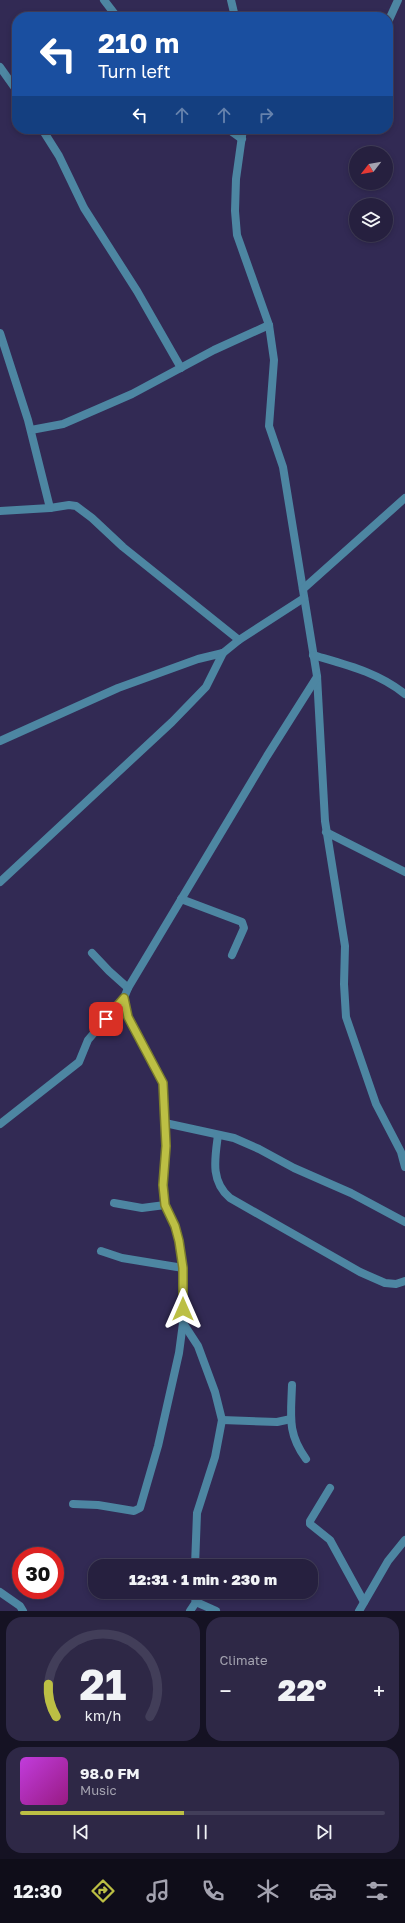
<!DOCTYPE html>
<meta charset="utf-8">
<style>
:root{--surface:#26203f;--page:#2e2846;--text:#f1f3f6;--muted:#a4a3b0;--line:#423e59;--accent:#bcbf44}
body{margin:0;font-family:"Golos Text",sans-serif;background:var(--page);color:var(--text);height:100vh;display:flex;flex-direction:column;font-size:15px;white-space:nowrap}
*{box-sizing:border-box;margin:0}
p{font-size:13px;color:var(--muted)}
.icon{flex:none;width:22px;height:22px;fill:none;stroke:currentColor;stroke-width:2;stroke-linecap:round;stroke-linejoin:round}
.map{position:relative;height:1611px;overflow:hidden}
.side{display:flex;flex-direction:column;gap:6px;padding:6px;background:#151223;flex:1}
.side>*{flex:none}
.guide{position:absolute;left:12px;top:12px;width:381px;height:122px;border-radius:16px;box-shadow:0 2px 6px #0003,0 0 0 1px var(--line);background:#1a4fa0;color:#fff;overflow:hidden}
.needle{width:26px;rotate:239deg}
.fabs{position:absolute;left:349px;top:146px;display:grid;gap:8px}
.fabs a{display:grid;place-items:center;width:44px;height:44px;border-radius:50%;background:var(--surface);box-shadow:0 2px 6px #0003,0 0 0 1px var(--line);font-size:20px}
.speed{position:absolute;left:12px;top:1547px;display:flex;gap:8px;font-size:20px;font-weight:700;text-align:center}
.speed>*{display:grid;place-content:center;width:52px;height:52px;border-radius:50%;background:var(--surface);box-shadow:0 2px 6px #0003,0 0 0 1px var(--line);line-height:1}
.speed .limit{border:6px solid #d22;background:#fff;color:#111}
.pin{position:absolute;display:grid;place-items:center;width:34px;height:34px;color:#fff;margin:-17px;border-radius:8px;box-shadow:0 2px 6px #0006}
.me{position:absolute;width:44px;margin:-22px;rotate:0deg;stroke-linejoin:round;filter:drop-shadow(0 0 3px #0008)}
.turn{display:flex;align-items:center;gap:14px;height:84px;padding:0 20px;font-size:18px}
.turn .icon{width:52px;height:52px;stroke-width:2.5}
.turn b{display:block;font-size:28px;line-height:34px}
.lanes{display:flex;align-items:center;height:38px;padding:0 20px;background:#0003;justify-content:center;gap:20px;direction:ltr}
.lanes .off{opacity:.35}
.big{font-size:30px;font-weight:800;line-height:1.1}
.side .tile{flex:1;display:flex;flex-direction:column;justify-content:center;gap:6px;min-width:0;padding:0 14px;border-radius:16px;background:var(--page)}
.side .dial{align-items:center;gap:0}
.dial svg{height:104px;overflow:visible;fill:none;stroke:var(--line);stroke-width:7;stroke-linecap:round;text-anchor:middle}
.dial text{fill:var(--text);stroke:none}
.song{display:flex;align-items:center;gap:12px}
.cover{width:48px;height:48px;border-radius:6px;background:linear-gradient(135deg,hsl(290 70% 55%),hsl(310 70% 35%))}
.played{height:4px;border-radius:2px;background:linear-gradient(90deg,var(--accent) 45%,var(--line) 45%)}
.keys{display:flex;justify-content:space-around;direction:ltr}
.heat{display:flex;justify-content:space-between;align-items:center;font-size:22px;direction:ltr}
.side .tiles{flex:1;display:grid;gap:6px;grid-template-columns:1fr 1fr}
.tile:last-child{grid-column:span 2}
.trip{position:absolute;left:88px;top:1559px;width:230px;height:40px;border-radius:16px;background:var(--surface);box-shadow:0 2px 6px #0003,0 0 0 1px var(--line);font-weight:800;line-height:40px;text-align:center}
.dock{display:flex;height:64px;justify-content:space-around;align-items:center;background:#0f0d19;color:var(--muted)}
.dock .icon{width:28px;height:28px}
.dock .selected{color:var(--accent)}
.dock b{font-size:18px;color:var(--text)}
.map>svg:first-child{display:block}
</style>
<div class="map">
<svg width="405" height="1611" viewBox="0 0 405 1611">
<rect width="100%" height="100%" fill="#322a54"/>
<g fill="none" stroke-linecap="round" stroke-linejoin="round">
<g stroke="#4d86a2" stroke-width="8">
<polyline points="104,0 117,17"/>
<polyline points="231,0 235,17"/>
<polyline points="388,22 398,0"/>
<polyline points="0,67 17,91"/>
<polyline points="42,129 59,156 84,208 137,291 181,368"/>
<polyline points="228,129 242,139"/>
<polyline points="243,129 236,179 235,211 237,235 269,325 274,360 269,426 283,467 317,676 325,821 345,946 344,984 346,1017 376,1104 401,1152 405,1167"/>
<polyline points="0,333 28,420 50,508"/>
<polyline points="31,430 63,424 132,394 214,350 269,325"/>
<polyline points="0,511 50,508 69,505 76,506 92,518 123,547 239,640"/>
<polyline points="303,589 405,498"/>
<path d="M313,655C347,665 377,672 405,694"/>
<polyline points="0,741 118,688 198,659 223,653 239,640 304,598"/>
<polyline points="326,832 405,872"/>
<polyline points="0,882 172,722 206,687 223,653"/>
<polyline points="181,899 242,922 244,928 232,955"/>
<polyline points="92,953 109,971 128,988"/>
<polyline points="165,1123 234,1138 259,1149 294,1168 351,1193 405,1222"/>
<polyline points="0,1124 79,1062 88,1040 124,998"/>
<path d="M218,1135C215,1158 210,1181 230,1198L360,1272L385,1283L396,1284L405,1281"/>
<polyline points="114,1203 142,1208 165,1205"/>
<polyline points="101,1251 122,1258 183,1268"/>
<path d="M292,1385C291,1416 287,1433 306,1459"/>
<polyline points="222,1420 277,1422 291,1419"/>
<polyline points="330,1488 310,1521 310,1524 330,1540 364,1602"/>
<polyline points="73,1504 98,1505 134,1511 140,1508 158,1446 179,1353 183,1323"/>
<polyline points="195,1566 197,1513 215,1457 222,1420 215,1392 198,1346 183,1323 183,1268 179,1241 175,1226 165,1205 163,1185 166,1146 163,1083 128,1017 124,998 128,988 267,756 317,677"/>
<polyline points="0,1592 20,1606 23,1611"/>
<polyline points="193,1592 196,1602 216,1611"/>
<polyline points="190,1611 196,1602"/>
<polyline points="359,1611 388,1561 405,1540"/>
</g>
</g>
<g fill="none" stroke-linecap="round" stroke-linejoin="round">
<defs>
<polyline id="route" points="106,1019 124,998 128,1017 163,1083 166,1146 163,1185 165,1205 175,1226 179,1241 183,1268 183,1309"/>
</defs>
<use href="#route" stroke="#7a7c2c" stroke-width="10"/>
<use href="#route" stroke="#bcbf44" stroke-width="7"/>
</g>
</svg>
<div class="fabs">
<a><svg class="needle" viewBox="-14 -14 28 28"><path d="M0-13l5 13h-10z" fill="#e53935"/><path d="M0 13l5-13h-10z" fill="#a4a3b0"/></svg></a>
<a><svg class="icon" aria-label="layers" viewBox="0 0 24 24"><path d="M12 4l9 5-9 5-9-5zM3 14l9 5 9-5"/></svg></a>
</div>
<div class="speed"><div class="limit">30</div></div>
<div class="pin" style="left:106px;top:1019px;background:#d93025"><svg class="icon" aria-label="arrive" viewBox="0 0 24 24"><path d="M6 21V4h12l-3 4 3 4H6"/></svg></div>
<svg class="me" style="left:183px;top:1309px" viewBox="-20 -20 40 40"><path d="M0-17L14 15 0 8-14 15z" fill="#bcbf44" stroke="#fff" stroke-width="4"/></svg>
<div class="trip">12:31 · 1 min · 230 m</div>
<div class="guide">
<div class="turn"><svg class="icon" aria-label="left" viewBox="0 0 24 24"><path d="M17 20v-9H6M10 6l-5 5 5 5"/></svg><div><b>210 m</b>Turn left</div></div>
<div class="lanes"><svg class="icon" aria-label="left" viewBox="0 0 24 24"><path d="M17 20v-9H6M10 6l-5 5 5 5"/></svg><svg class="icon off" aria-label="ahead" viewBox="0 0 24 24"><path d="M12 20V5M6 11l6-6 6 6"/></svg><svg class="icon off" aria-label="ahead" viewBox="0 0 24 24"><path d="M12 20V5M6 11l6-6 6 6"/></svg><svg class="icon off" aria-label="right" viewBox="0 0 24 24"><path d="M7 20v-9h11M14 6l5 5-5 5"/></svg></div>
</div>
</div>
<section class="side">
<div class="tiles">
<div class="tile dial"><svg viewBox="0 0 100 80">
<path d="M14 69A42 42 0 1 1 86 69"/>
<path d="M14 69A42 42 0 0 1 8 44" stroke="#bcbf44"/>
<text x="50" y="56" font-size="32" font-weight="700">21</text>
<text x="50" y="72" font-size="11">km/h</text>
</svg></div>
<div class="tile"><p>Climate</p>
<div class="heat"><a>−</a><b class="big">22°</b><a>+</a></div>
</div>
<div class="tile">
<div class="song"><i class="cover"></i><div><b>98.0 FM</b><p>Music</p></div></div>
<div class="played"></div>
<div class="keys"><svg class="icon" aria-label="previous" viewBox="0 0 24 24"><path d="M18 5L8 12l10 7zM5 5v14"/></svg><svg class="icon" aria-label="pause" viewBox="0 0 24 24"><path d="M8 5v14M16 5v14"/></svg><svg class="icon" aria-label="next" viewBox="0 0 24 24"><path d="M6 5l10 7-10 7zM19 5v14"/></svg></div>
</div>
</div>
</section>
<nav class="dock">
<b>12:30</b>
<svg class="icon selected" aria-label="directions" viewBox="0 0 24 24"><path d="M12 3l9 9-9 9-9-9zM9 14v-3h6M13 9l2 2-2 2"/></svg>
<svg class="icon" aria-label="music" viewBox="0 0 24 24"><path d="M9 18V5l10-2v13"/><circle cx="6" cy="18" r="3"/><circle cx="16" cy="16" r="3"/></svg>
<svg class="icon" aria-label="phone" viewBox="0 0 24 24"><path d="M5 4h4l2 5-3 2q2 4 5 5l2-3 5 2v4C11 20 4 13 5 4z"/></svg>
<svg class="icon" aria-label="climate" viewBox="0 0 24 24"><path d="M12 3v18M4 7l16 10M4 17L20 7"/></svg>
<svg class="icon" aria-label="car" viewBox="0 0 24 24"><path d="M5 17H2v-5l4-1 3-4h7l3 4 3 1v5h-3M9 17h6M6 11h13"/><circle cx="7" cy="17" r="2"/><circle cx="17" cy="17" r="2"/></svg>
<svg class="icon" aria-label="filters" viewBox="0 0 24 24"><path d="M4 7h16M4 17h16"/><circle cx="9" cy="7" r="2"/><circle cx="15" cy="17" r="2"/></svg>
</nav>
